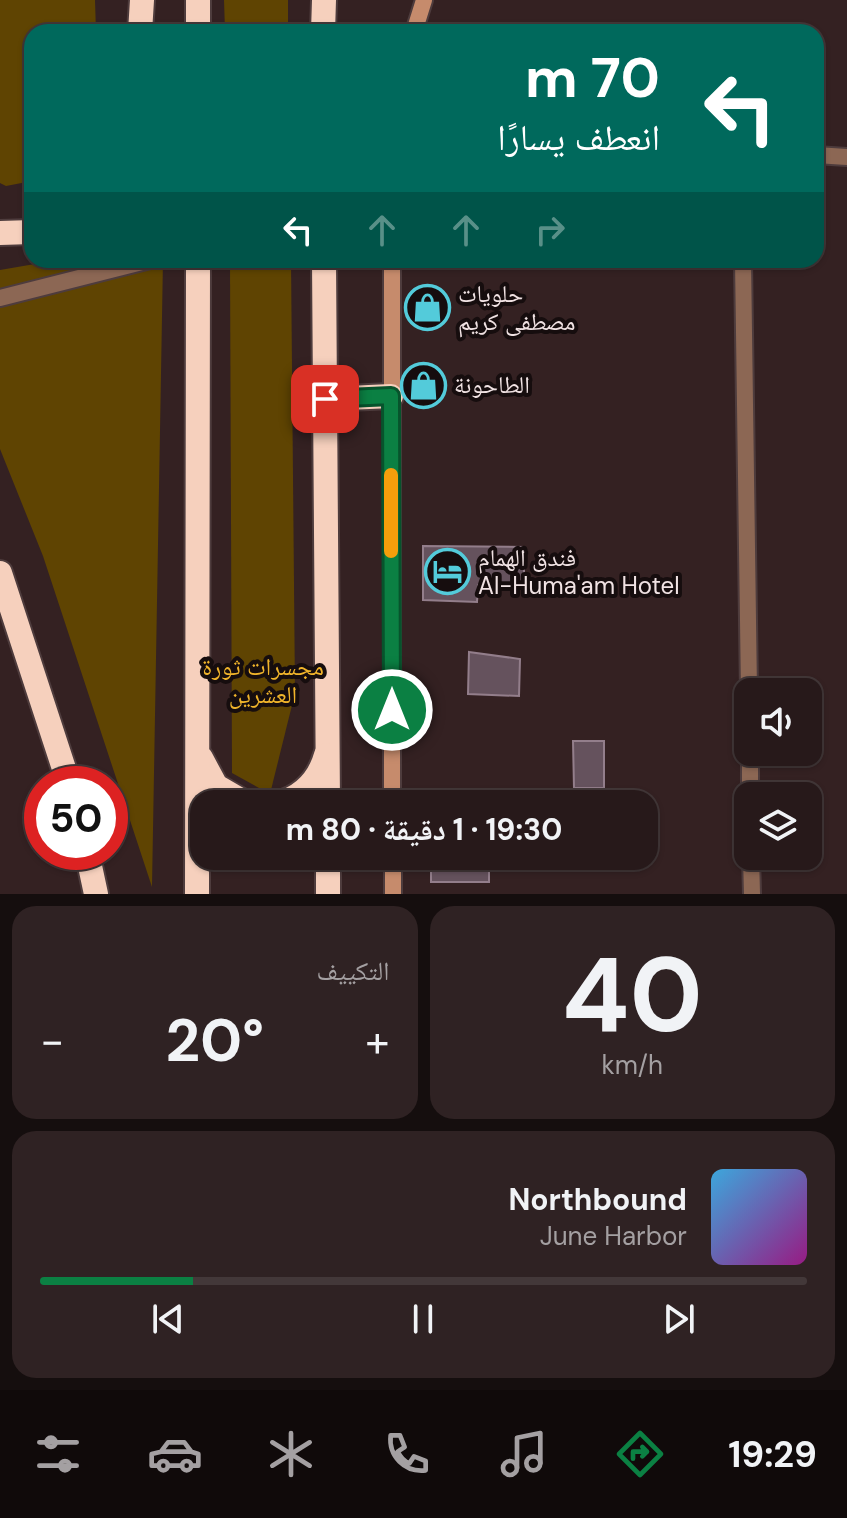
<!DOCTYPE html>
<html lang="ar">
<meta charset="utf-8">
<style>
:root{--surface:#27191a;--page:#2f2223;--text:#f1f3f6;--muted:#a4a0a2;--line:#433839;--accent:#0b8043}
body{margin:0;font-family:"DM Sans","Noto Naskh Arabic",sans-serif;background:var(--page);color:var(--text);direction:rtl;height:100vh;display:flex;flex-direction:column;font-size:30px;white-space:nowrap}
*{box-sizing:border-box;margin:0}
p{font-size:26px;color:var(--muted)}
.icon{flex:none;width:44px;height:44px;fill:none;stroke:currentColor;stroke-width:2;stroke-linecap:round;stroke-linejoin:round}
.map{position:relative;height:894px;overflow:hidden;direction:ltr}
.details{display:flex;flex-direction:column;gap:12px;padding:12px;background:#150e0e;flex:1}
.details>*{flex:none}
.guide{position:absolute;left:24px;top:24px;width:800px;height:244px;border-radius:24px;box-shadow:0 2px 6px #0004,0 0 0 2px var(--line);direction:rtl;background:#00695c;color:#fff;overflow:hidden}
.tools{position:absolute;left:734px;top:678px;display:grid;gap:16px}
.tools a{display:grid;place-items:center;width:88px;height:88px;border-radius:16px;background:var(--surface);box-shadow:0 2px 6px #0004,0 0 0 2px var(--line);font-size:40px}
.speed{position:absolute;left:24px;top:766px;display:flex;gap:16px;font-size:40px;font-weight:700;text-align:center}
.speed>*{display:grid;place-content:center;width:104px;height:104px;border-radius:50%;background:var(--surface);box-shadow:0 2px 6px #0004,0 0 0 2px var(--line);line-height:1}
.speed .limit{border:12px solid #d22;background:#fff;color:#111}
.pin{position:absolute;display:grid;place-items:center;width:68px;height:68px;color:#fff;margin:-34px;border-radius:16px;box-shadow:0 4px 12px #0006}
.me{position:absolute;width:88px;margin:-44px;rotate:0deg;stroke-linejoin:round;filter:drop-shadow(0 0 6px #0008)}
.turn{display:flex;align-items:center;gap:28px;height:168px;padding:0 32px;font-size:36px}
.turn .icon{width:104px;height:104px;stroke-width:2.5}
.turn b{display:block;font-size:56px;line-height:68px}
.lanes{display:flex;align-items:center;height:76px;padding:0 32px;background:#0003;justify-content:center;gap:40px;direction:ltr}
.lanes .off{opacity:.35}
.big{font-size:60px;font-weight:700;line-height:1.1}
.details .widget{flex:1;display:flex;flex-direction:column;justify-content:center;gap:12px;min-width:0;padding:0 28px;border-radius:24px;background:var(--page)}
.details .dial{align-items:center;gap:0}
.dial b{font-size:104px;line-height:1}
.song{display:flex;align-items:center;gap:24px}
.cover{width:96px;height:96px;border-radius:12px;background:linear-gradient(135deg,hsl(200 70% 55%),hsl(310 70% 35%))}
.played{height:8px;border-radius:4px;background:linear-gradient(90deg,var(--accent) 20%,var(--line) 20%)}
.keys{display:flex;justify-content:space-around;direction:ltr}
.heat{display:flex;justify-content:space-between;align-items:center;font-size:44px;direction:ltr}
.details .tiles{flex:1;display:grid;gap:12px;grid-template-columns:1fr 1fr}
.widget:last-child{grid-column:span 2}
.trip{position:absolute;left:190px;top:790px;width:468px;height:80px;border-radius:24px;background:var(--surface);box-shadow:0 2px 6px #0004,0 0 0 2px var(--line);font-weight:700;line-height:80px;text-align:center;direction:rtl}
.tab-bar{display:flex;height:128px;justify-content:space-around;align-items:center;background:#100a0a;color:var(--muted)}
.tab-bar .icon{width:56px;height:56px}
.tab-bar .current{color:var(--accent)}
.tab-bar b{font-size:36px;color:var(--text)}
.map>svg:first-child{display:block}
</style>
<div class="map">
<svg width="847" height="894" viewBox="0 0 847 894">
<rect width="100%" height="100%" fill="#342122"/>
<g fill="#5f4402">
<polygon points="0,0 95,0 96,32 32,32 32,181 6,186 0,183"/>
<polygon points="224,0 288,0 288,32 225,32"/>
<polygon points="58,260 163,260 152,887 43,556 0,449 0,270"/>
<polygon points="230,260 291,260 295,693 270,794 232,773"/>
</g>
<g fill="#65525d" stroke="#937e8b" stroke-width="2">
<polygon points="423,546 524,547 524,585 478,585 477,602 423,600"/>
<polygon points="469,652 520,659 519,696 468,694"/>
<polygon points="573,741 604,741 604,788 574,788"/>
<rect x="431" y="856" width="58" height="26"/>
</g>
<g fill="none" stroke-linecap="round" stroke-linejoin="round">
<defs>
<polyline id="lane" points="0,298 150,260"/>
<g id="street">
<polyline points="816,155 847,157"/>
<polyline points="743,260 749,692"/>
<polyline points="750,752 750,796"/>
<polyline points="751,856 752,894"/>
</g>
<g id="secondary">
<polyline points="414,32 424,0"/>
<polyline points="392,260 392,804"/>
<polyline points="393,856 393,894"/>
</g>
<g id="highway">
<polyline points="198,0 198,32"/>
<polyline points="140,32 142,0"/>
<polyline points="323,32 324,0"/>
<polyline points="0,233 32,232"/>
<polyline points="324,260 328,804"/>
<polyline points="325,399 391,396"/>
<polyline points="0,573 69,784"/>
<polyline points="201,758 216,786 247,804"/>
<path d="M277,804C303,797 319,780 326,755"/>
<polyline points="87,852 96,894"/>
<polyline points="197,894 198,260"/>
<polyline points="328,894 328,856"/>
</g>
</defs>
<use href="#lane" stroke="#4e3c3d" stroke-width="20"/>
<use href="#street" stroke="#4e3c3d" stroke-width="20"/>
<use href="#secondary" stroke="#4e3c3d" stroke-width="20"/>
<use href="#highway" stroke="#4e3c3d" stroke-width="28"/>
<use href="#lane" stroke="#8c6754" stroke-width="16"/>
<use href="#street" stroke="#8c6754" stroke-width="16"/>
<use href="#secondary" stroke="#c68b6c" stroke-width="16"/>
<use href="#highway" stroke="#f6d0bd" stroke-width="24"/>
</g>
<g fill="none" stroke-linecap="round" stroke-linejoin="round">
<defs>
<polyline id="route" points="325,399 391,396 392,710"/>
</defs>
<use href="#route" stroke="#07532c" stroke-width="20"/>
<use href="#route" stroke="#0b8043" stroke-width="14"/>
<polyline stroke="#f59e0b" stroke-width="14" points="391,475 391,551"/>
</g>
<defs>
<symbol id="shop-ring" viewBox="-11 -11 22 22"><circle r="9.5" fill="#160d0e" stroke="#53cbda" stroke-width="1.5"/><path d="M-5-2.5h2.3a2.7 3.5 0 0 1 5.4 0H5L5.5 6h-11ZM-1.5-2.5h3a1.5 2.3 0 0 0-3 0Z" fill="#53cbda"/></symbol>
<symbol id="hotel-ring" viewBox="-11 -11 22 22"><circle r="9.5" fill="#160d0e" stroke="#53cbda" stroke-width="1.5"/><path d="M-6-4.5h1.5V1H6V5H4.5V3h-9V5H-6ZM-4 0a1.8 1.8 0 1 1 3.6 0ZM.5 0V-2.5h3Q6-2.5 6 0Z" fill="#53cbda"/></symbol>
</defs>
<g fill-rule="evenodd">
<use href="#shop-ring" x="402" y="282" width="51" height="51"/>
<use href="#shop-ring" x="398" y="360" width="51" height="51"/>
<use href="#hotel-ring" x="422" y="546" width="51" height="51"/>
</g>
<g text-anchor="middle" stroke-width="8" stroke-linejoin="round" paint-order="stroke">
<g font-size="24" fill="#f0e2e3" stroke="#160d0e" text-anchor="start">
<text x="458" y="302">حلويات<tspan x="458" dy="28">مصطفى كريم</tspan></text>
<text x="454" y="393">الطاحونة</text>
<text x="478" y="566">فندق الهمام<tspan x="478" dy="28">Al-Huma'am Hotel</tspan></text>
</g>
<g font-size="24" fill="#f0b42b" stroke="#160d0e">
<text x="263" y="675">مجسرات ثورة<tspan x="263" dy="28">العشرين</tspan></text>
</g>
</g>
</svg>
<div class="tools">
<a><svg class="icon" aria-label="sound" viewBox="0 0 24 24"><path d="M4 9h4l5-4v14l-5-4H4zM17 9q2 3 0 6"/></svg></a>
<a><svg class="icon" aria-label="layers" viewBox="0 0 24 24"><path d="M12 4l9 5-9 5-9-5zM3 14l9 5 9-5"/></svg></a>
</div>
<div class="speed"><div class="limit">50</div></div>
<div class="pin" style="left:325px;top:399px;background:#d93025"><svg class="icon" aria-label="arrive" viewBox="0 0 24 24"><path d="M6 21V4h12l-3 4 3 4H6"/></svg></div>
<svg class="me" style="left:392px;top:710px" viewBox="-20 -20 40 40"><circle r="17" fill="#0b8043" stroke="#fff" stroke-width="3"/><path d="M0-11L8 9 0 5-8 9z" fill="#fff"/></svg>
<div class="trip">19:30 · 1 دقيقة · 80 m</div>
<div class="guide">
<div class="turn"><svg class="icon" aria-label="left" viewBox="0 0 24 24"><path d="M17 20v-9H6M10 6l-5 5 5 5"/></svg><div><b>70 m</b>انعطف يسارًا</div></div>
<div class="lanes"><svg class="icon" aria-label="left" viewBox="0 0 24 24"><path d="M17 20v-9H6M10 6l-5 5 5 5"/></svg><svg class="icon off" aria-label="ahead" viewBox="0 0 24 24"><path d="M12 20V5M6 11l6-6 6 6"/></svg><svg class="icon off" aria-label="ahead" viewBox="0 0 24 24"><path d="M12 20V5M6 11l6-6 6 6"/></svg><svg class="icon off" aria-label="right" viewBox="0 0 24 24"><path d="M7 20v-9h11M14 6l5 5-5 5"/></svg></div>
</div>
</div>
<section class="details">
<div class="tiles">
<div class="widget dial"><b>40</b><p>km/h</p></div>
<div class="widget"><p>التكييف</p>
<div class="heat"><a>−</a><b class="big">20°</b><a>+</a></div>
</div>
<div class="widget">
<div class="song"><i class="cover"></i><div><b>Northbound</b><p>June Harbor</p></div></div>
<div class="played"></div>
<div class="keys"><svg class="icon" aria-label="previous" viewBox="0 0 24 24"><path d="M18 5L8 12l10 7zM5 5v14"/></svg><svg class="icon" aria-label="pause" viewBox="0 0 24 24"><path d="M8 5v14M16 5v14"/></svg><svg class="icon" aria-label="next" viewBox="0 0 24 24"><path d="M6 5l10 7-10 7zM19 5v14"/></svg></div>
</div>
</div>
</section>
<nav class="tab-bar">
<b>19:29</b>
<svg class="icon current" aria-label="directions" viewBox="0 0 24 24"><path d="M12 3l9 9-9 9-9-9zM9 14v-3h6M13 9l2 2-2 2"/></svg>
<svg class="icon" aria-label="music" viewBox="0 0 24 24"><path d="M9 18V5l10-2v13"/><circle cx="6" cy="18" r="3"/><circle cx="16" cy="16" r="3"/></svg>
<svg class="icon" aria-label="phone" viewBox="0 0 24 24"><path d="M5 4h4l2 5-3 2q2 4 5 5l2-3 5 2v4C11 20 4 13 5 4z"/></svg>
<svg class="icon" aria-label="climate" viewBox="0 0 24 24"><path d="M12 3v18M4 7l16 10M4 17L20 7"/></svg>
<svg class="icon" aria-label="car" viewBox="0 0 24 24"><path d="M5 17H2v-5l4-1 3-4h7l3 4 3 1v5h-3M9 17h6M6 11h13"/><circle cx="7" cy="17" r="2"/><circle cx="17" cy="17" r="2"/></svg>
<svg class="icon" aria-label="filters" viewBox="0 0 24 24"><path d="M4 7h16M4 17h16"/><circle cx="9" cy="7" r="2"/><circle cx="15" cy="17" r="2"/></svg>
</nav>
